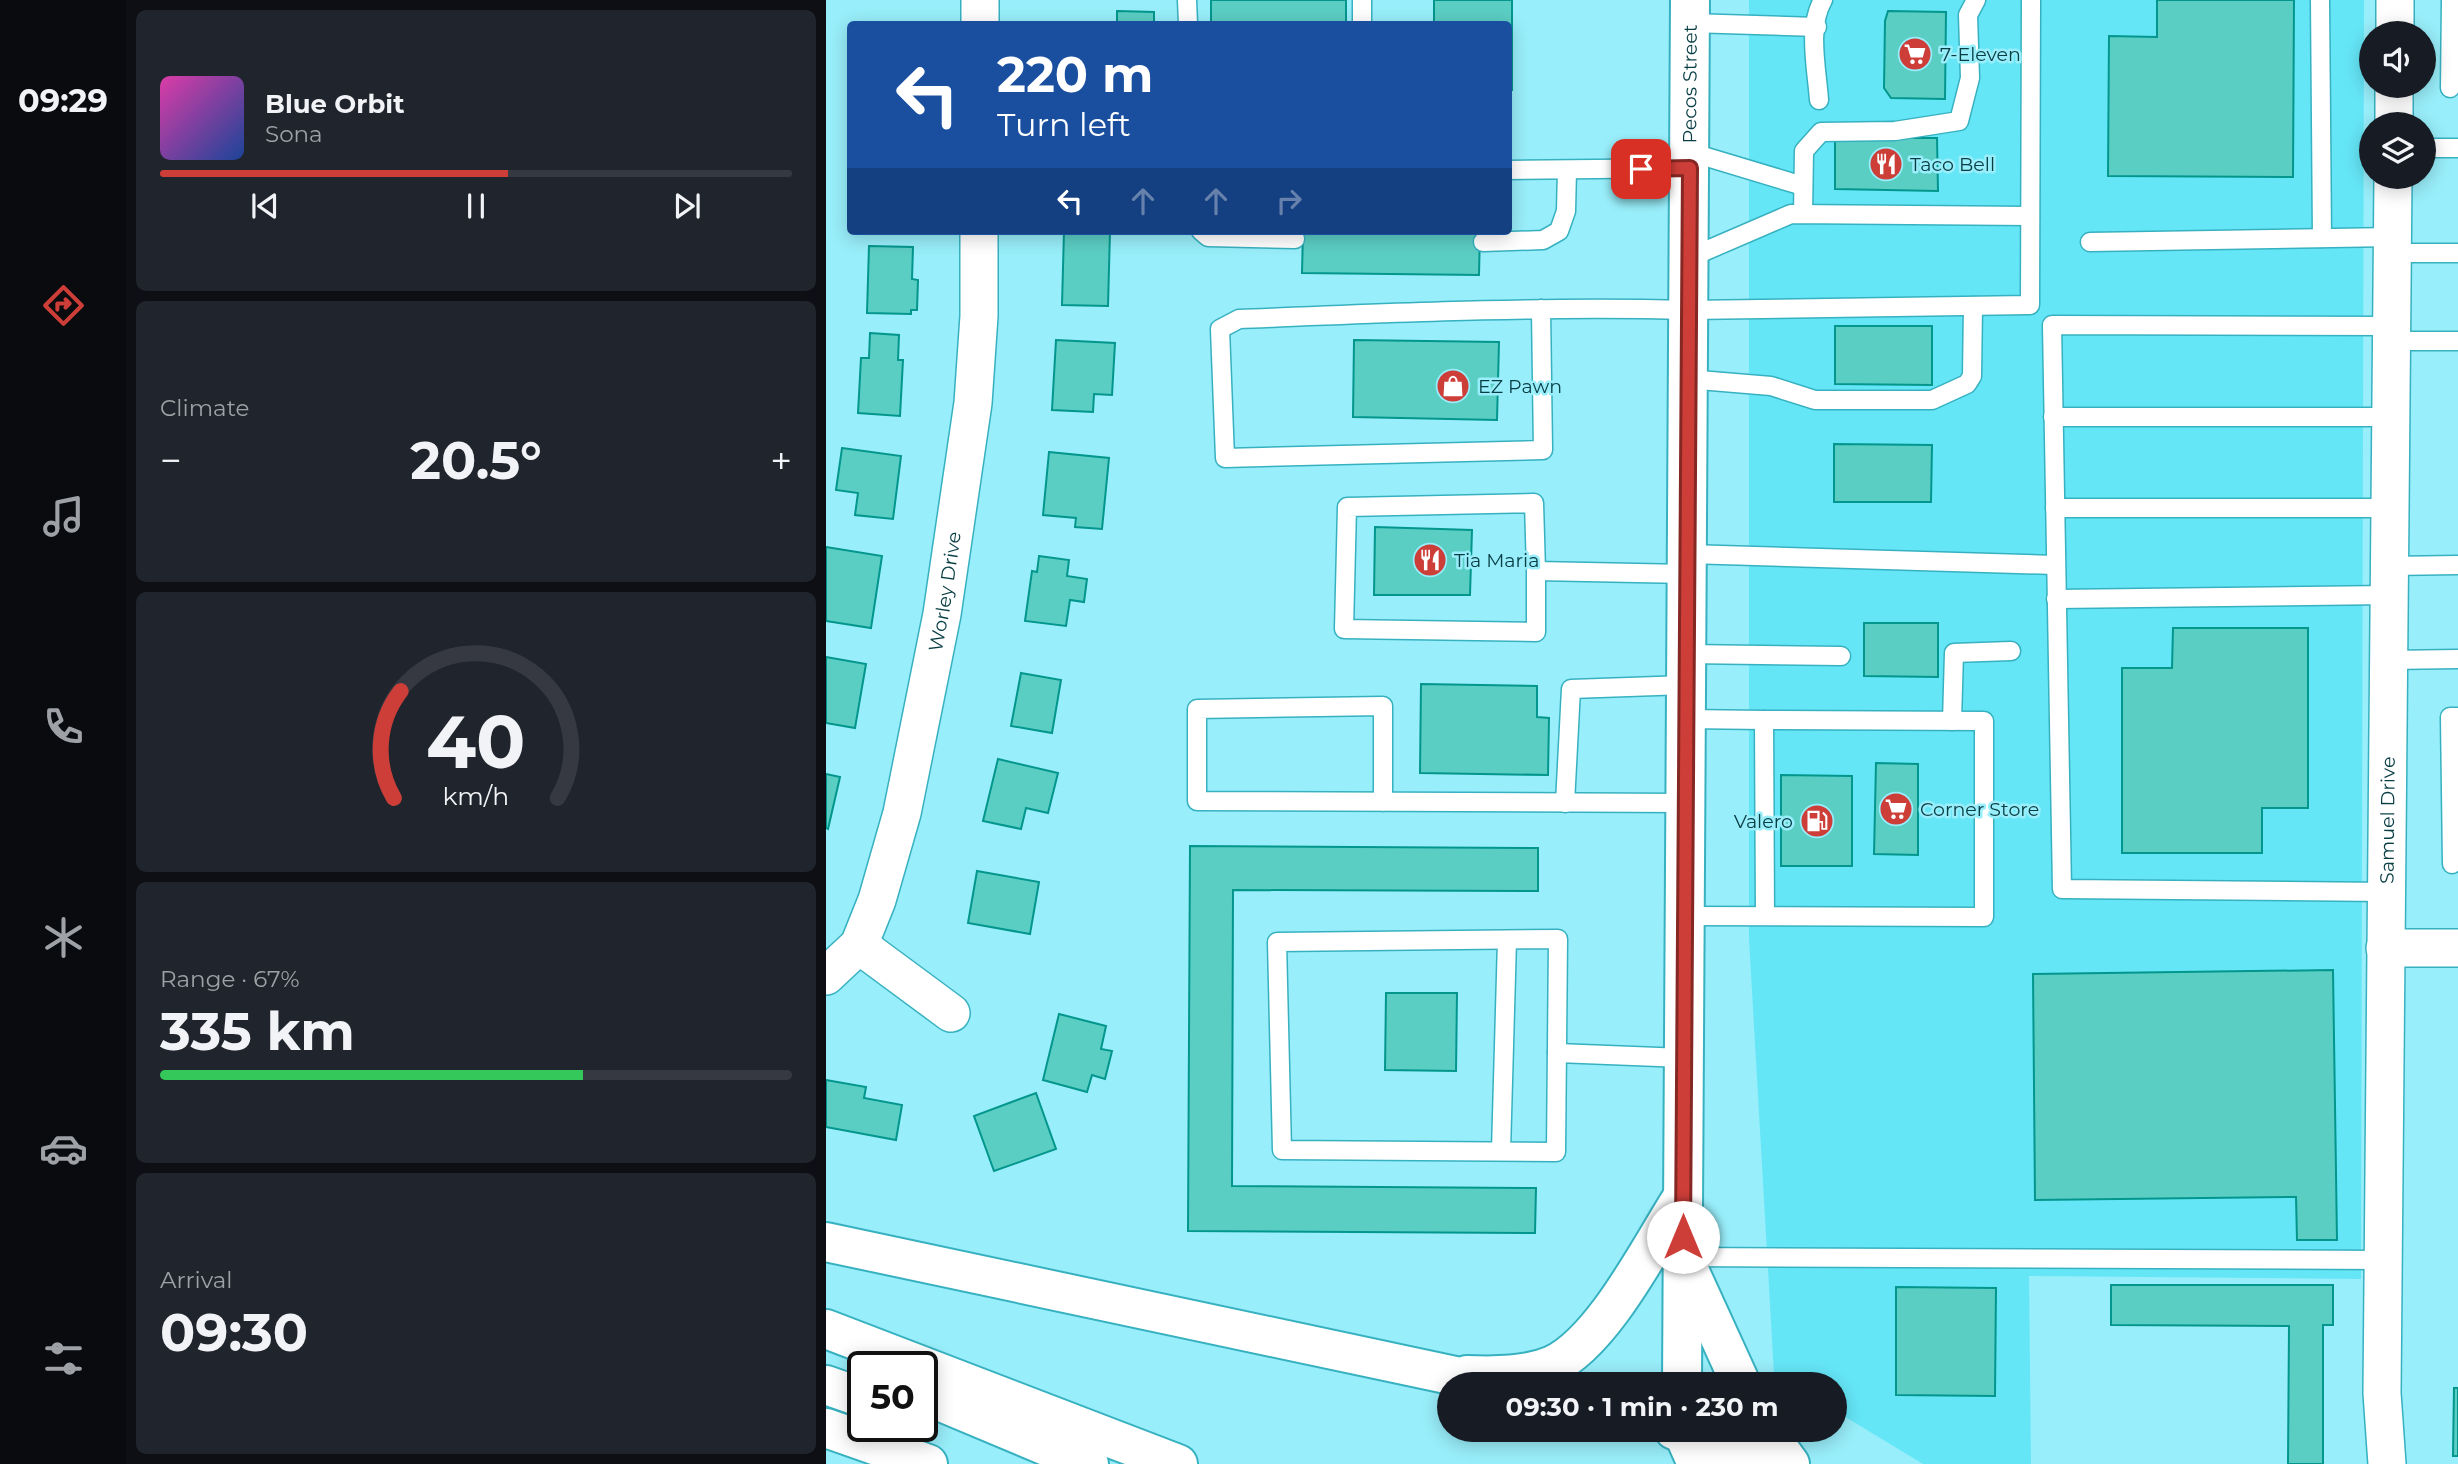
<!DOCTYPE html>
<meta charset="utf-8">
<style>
:root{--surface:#171b24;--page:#20242c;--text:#f1f3f6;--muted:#9ea1a6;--line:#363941;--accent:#cd3e38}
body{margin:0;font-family:Montserrat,sans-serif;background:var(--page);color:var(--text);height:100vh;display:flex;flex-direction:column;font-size:26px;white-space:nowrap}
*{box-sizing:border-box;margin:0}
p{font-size:23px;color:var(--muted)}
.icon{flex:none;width:38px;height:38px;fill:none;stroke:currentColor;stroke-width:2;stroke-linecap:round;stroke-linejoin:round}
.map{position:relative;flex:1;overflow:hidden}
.side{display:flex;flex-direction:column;gap:10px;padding:10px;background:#0d0f14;width:700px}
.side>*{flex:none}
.hud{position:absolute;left:21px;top:21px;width:665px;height:214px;border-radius:7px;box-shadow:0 4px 18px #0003;background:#1a4fa0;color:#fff;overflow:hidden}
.controls{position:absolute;left:1533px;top:21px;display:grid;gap:14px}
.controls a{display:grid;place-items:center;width:77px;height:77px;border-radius:50%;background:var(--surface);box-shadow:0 4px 18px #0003;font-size:35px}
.speed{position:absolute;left:21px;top:1351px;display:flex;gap:14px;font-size:35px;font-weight:700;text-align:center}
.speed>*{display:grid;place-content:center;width:91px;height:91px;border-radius:50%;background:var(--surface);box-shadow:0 4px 18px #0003;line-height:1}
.speed .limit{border:4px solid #111;border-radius:10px;background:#fff;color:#111}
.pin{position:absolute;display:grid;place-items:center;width:60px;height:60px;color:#fff;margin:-30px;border-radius:14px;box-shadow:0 4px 10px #0006}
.me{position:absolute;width:77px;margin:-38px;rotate:0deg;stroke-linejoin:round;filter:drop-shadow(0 0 5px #0008)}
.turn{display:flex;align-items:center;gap:24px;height:147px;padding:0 35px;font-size:32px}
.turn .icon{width:91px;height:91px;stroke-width:2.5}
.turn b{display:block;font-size:49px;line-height:60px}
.lanes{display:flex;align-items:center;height:66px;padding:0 35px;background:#0003;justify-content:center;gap:35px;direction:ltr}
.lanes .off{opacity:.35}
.big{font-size:52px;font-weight:700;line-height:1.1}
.side .tile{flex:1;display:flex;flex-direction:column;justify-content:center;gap:10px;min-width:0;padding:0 24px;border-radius:10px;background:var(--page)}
.side .dial{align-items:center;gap:0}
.dial svg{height:182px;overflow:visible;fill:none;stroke:var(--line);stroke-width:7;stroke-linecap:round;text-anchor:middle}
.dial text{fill:var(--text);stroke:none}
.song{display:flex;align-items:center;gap:21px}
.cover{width:84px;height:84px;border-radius:10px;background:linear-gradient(135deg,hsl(320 70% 55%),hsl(220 70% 35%))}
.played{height:7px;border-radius:4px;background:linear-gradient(90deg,var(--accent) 55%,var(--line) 55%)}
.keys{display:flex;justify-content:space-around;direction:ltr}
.heat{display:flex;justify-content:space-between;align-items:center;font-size:38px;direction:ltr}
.charge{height:10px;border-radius:5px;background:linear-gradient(90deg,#34c759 67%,var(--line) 0)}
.trip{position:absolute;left:611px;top:1372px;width:410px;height:70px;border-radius:35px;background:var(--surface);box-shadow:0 4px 18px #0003;font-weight:700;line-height:70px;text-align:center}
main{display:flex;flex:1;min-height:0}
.dock{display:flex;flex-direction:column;width:126px;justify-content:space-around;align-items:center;background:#090b0e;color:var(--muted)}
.dock .icon{width:49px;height:49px}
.dock .current{color:var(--accent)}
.dock b{font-size:32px;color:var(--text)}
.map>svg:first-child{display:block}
</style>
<main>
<nav class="dock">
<b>09:29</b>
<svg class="icon current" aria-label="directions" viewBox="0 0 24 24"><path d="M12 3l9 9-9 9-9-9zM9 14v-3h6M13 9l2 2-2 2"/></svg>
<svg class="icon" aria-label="music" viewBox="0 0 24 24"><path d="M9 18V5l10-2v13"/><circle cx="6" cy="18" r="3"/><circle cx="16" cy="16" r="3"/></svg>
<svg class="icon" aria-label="phone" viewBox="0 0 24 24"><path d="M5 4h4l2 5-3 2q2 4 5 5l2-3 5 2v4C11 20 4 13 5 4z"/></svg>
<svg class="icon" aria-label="climate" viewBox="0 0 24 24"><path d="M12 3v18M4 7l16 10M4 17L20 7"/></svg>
<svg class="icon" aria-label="car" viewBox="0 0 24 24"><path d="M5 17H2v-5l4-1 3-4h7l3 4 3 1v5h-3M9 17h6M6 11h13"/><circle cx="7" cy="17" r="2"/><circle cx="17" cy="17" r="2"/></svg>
<svg class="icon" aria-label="filters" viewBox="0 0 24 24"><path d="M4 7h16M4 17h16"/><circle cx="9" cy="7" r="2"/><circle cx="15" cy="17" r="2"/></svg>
</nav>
<section class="side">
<div class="tile">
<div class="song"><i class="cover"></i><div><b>Blue Orbit</b><p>Sona</p></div></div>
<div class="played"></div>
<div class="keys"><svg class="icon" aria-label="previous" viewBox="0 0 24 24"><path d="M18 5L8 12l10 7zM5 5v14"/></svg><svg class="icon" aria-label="pause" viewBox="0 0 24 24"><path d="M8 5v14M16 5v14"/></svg><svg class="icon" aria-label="next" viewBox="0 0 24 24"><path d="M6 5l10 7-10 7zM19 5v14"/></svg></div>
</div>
<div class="tile"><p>Climate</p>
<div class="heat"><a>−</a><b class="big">20.5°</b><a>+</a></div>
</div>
<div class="tile dial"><svg viewBox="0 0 100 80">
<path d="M14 69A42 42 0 1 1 86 69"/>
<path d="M14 69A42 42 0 0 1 17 22" stroke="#cd3e38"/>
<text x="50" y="56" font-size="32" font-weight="700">40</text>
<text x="50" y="72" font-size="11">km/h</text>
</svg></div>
<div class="tile"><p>Range · 67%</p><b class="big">335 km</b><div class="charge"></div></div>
<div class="tile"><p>Arrival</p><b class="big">09:30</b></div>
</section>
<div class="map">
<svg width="1632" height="1464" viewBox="0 0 1632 1464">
<rect width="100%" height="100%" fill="#98eefa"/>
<polygon fill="#65e6f7" points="923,0 1538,0 1535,1279 1203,1276 1205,1464 1097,1464 1008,1410 1008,1384 965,1384 948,1374 923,939"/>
<g fill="#5bcec4" stroke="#03968d" stroke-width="2">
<rect x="385" y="0" width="135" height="24"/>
<polygon points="608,0 686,0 686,90 682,90 682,24 608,24"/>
<polygon points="1331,0 1468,0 1467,177 1282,176 1283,36 1331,37"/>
<polygon points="291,11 328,12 328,24 291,24"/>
<polygon points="1062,11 1120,12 1119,99 1065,98 1058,88 1059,21"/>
<polygon points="1009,138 1111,138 1112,191 1009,189"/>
<polygon points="238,231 284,231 282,306 236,305"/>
<polygon points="477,231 654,231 653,275 476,273"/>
<polygon points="43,246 87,247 86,279 92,280 91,310 85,310 85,314 41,313"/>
<polygon points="1009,326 1106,326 1106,385 1009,384"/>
<polygon points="44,333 73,335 72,360 77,360 74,416 32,413 35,358 43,358"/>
<polygon points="230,340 289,343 286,395 268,394 267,412 226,410"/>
<polygon points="528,340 673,342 671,420 527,417"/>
<polygon points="1008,444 1106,445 1105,502 1008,502"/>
<polygon points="16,448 75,456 67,519 29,515 32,493 10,490"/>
<polygon points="223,452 283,458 276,529 249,527 250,518 217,515"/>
<polygon points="549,527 646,530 644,595 548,595"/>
<polygon points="0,547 56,556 45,628 0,621"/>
<polygon points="213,556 243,560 241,576 261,579 258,602 244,600 240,626 199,621 206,571 211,572"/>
<polygon points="1038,623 1112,623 1112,677 1038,676"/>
<polygon points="1347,628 1482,628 1482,808 1436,808 1436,853 1296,853 1296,668 1346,668"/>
<polygon points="0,657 40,664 29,728 0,723"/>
<polygon points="195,673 235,680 226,733 185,726"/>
<polygon points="595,684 711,686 711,717 723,718 722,775 594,773"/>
<polygon points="172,759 232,773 222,813 200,808 195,829 157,821"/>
<polygon points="1050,763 1092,764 1092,855 1048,854"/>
<polygon points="0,774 14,777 2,829 0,828"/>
<polygon points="955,775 1026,776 1026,866 955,866"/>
<polygon points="364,846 712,848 712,891 407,890 406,1186 710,1188 709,1233 362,1231"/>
<polygon points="151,871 213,882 204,934 142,923"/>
<polygon points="1507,970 1511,1240 1471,1240 1470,1197 1209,1200 1207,974"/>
<polygon points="560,993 631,993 630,1071 559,1070"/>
<polygon points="233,1014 280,1026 275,1049 286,1051 279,1079 266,1075 261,1092 217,1080"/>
<polygon points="0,1080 40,1087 38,1098 76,1105 70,1140 0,1127"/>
<polygon points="210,1093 230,1149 168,1171 148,1116"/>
<polygon points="1285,1285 1507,1285 1507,1325 1497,1325 1497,1464 1462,1464 1463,1326 1285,1325"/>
<polygon points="1070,1287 1170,1288 1169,1396 1070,1395"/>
<polygon points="1628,1388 1632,1388 1632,1456 1627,1456"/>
</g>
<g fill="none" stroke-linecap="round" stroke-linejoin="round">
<defs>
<g id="service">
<polyline points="361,0 362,24"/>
<polyline points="536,0 536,24"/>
<polyline points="1494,0 1496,238"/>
<polyline points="864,23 991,27"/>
<polyline points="1624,88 1625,0"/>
<path d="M993,100C991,70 981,27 997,0"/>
<polyline points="1598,148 1632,148"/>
<polyline points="864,152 977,186"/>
<polyline points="682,170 864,168"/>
<polyline points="977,214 978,151 995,132 1069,131 1133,121 1144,78 1142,15 1150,0"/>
<polyline points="375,231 382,237 469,239"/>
<polyline points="657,242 717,240 733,231 740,211 741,170"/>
<polyline points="1264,242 1567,237"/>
<polyline points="1567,253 1632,253"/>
<polyline points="863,258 965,214 1204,216"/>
<path d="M715,309L717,450L399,458L394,329L413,319C563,313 713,306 862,310L1204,305L1205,0"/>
<polyline points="1566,341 1632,341"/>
<polyline points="861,379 945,386 989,400 1106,400 1141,384 1146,376 1147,306"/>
<polyline points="1227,417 1565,417"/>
<polyline points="1229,508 1564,508"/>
<polyline points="861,554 1229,565"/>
<polyline points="1563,566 1632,565"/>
<polyline points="710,571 708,503 521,507 518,629 710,632 710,571 861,574"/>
<polyline points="1230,599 1563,595"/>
<polyline points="860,654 1015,656"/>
<polyline points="1562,660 1632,659"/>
<polyline points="860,719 938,720"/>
<polyline points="1126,721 1128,653 1185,651"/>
<polyline points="557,802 557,706 371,709 371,801 860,803"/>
<polyline points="739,803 745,689 860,685"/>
<polyline points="1626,864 1624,717 1632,717"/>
<polyline points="1560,892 1236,889 1226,325 1566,326"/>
<polyline points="859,916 1158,917 1158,721 938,720 939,916"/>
<polygon points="732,939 730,1152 456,1150 451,942"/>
<polyline points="731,1053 858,1058"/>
<polyline points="675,1151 681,940"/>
<polyline points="857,1257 1557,1260"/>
</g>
<g id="minor">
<polyline points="154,24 154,0"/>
<polyline points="1569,33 1569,0"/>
<polyline points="1568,124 1568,86"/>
<polyline points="33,945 125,1013"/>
<polyline points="1559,948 1632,948"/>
<path id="s1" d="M0,976L33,945L51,900L76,813L116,614L147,403L153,316V231"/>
<path id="s2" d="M1561,1464L1556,1393L1567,177"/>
</g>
<g id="secondary">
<path id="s3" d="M856,1384L864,0"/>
<polyline points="856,1430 871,1464"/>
</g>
<g id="motorway">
<polyline points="0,1242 667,1384"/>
<polyline points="857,1257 915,1384"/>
<polyline points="0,1329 352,1464"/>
<path d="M641,1375C669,1376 701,1376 727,1365C778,1341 826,1244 857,1196"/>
<polyline points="0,1385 37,1398"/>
<polyline points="96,1394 263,1464"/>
<polyline points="0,1428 102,1464"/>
<polyline points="848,1430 941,1464"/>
<polyline points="939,1430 964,1464"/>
</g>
</defs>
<use href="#service" stroke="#37b1c0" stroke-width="21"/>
<use href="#minor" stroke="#37b1c0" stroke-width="40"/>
<use href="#secondary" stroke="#37b1c0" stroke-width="42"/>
<use href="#motorway" stroke="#37b1c0" stroke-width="42"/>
<use href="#service" stroke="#fff" stroke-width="18"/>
<use href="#minor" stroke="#fff" stroke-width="37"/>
<use href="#secondary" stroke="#fff" stroke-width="38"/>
<use href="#motorway" stroke="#fff" stroke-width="38"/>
</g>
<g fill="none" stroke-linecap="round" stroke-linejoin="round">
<defs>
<polyline id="route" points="815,169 864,168 857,1237"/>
</defs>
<use href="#route" stroke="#852824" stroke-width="18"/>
<use href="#route" stroke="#cd3e38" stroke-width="12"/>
</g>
<defs>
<symbol id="supermarket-disc" viewBox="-11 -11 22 22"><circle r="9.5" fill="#cd3e38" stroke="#98eefa"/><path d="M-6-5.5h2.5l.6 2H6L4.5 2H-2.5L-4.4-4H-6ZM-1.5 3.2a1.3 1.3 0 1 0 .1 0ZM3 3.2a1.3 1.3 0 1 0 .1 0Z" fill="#fff"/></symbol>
<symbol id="restaurant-disc" viewBox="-11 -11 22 22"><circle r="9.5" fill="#cd3e38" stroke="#98eefa"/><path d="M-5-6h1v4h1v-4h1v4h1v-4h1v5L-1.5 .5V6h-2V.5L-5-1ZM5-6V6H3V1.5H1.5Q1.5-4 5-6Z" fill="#fff"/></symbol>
<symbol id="shop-disc" viewBox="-11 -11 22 22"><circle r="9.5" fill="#cd3e38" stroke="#98eefa"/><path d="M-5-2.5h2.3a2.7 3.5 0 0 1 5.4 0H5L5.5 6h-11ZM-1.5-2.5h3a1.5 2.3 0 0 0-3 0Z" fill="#fff"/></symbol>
<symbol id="fuel-disc" viewBox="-11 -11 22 22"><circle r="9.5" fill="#cd3e38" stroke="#98eefa"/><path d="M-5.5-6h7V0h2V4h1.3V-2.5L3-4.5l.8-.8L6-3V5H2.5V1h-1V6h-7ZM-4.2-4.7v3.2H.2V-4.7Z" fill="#fff"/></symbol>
</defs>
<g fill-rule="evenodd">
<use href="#supermarket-disc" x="1070" y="35" width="38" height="38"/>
<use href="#restaurant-disc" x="1041" y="145" width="38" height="38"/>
<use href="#shop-disc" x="608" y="367" width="38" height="38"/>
<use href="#restaurant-disc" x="585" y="541" width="38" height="38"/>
<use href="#supermarket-disc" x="1051" y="790" width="38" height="38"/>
<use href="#fuel-disc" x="972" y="802" width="38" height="38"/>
</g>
<g text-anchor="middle" stroke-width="5" stroke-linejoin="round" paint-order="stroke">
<g font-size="19" fill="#083d44" stroke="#98eefa" text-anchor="start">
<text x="1114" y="61">7-Eleven</text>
<text x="1084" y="171">Taco Bell</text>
<text x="652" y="393">EZ Pawn</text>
<text x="628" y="567">Tia Maria</text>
<text x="1094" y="816">Corner Store</text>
<text x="967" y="828" text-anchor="end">Valero</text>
</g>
<g font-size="19" fill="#083d44" stroke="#98eefa">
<text dy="7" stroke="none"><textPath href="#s3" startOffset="1300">Pecos Street</textPath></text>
<text dy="7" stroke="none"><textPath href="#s1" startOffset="410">Worley Drive</textPath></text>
<text dy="7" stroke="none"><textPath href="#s2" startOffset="644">Samuel Drive</textPath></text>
</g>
</g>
</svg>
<div class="controls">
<a><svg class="icon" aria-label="sound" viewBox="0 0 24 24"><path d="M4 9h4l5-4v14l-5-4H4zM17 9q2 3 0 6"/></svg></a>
<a><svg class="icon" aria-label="layers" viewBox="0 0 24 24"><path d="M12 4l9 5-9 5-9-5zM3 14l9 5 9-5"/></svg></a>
</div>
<div class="speed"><div class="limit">50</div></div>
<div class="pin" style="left:815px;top:169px;background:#d93025"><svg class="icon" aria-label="arrive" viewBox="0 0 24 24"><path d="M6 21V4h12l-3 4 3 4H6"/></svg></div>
<svg class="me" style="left:857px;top:1237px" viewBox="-20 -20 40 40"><circle r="19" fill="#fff"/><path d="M0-13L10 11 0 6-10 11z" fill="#cd3e38"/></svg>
<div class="trip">09:30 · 1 min · 230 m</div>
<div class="hud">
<div class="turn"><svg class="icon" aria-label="left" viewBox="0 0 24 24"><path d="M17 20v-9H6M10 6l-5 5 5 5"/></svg><div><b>220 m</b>Turn left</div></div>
<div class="lanes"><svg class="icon" aria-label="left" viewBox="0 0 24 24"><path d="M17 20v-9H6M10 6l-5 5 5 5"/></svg><svg class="icon off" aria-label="ahead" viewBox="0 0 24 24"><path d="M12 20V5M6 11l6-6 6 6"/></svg><svg class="icon off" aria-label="ahead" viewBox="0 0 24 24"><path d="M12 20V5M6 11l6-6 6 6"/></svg><svg class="icon off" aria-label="right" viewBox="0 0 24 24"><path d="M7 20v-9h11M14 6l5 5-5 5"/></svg></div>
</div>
</div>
</main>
